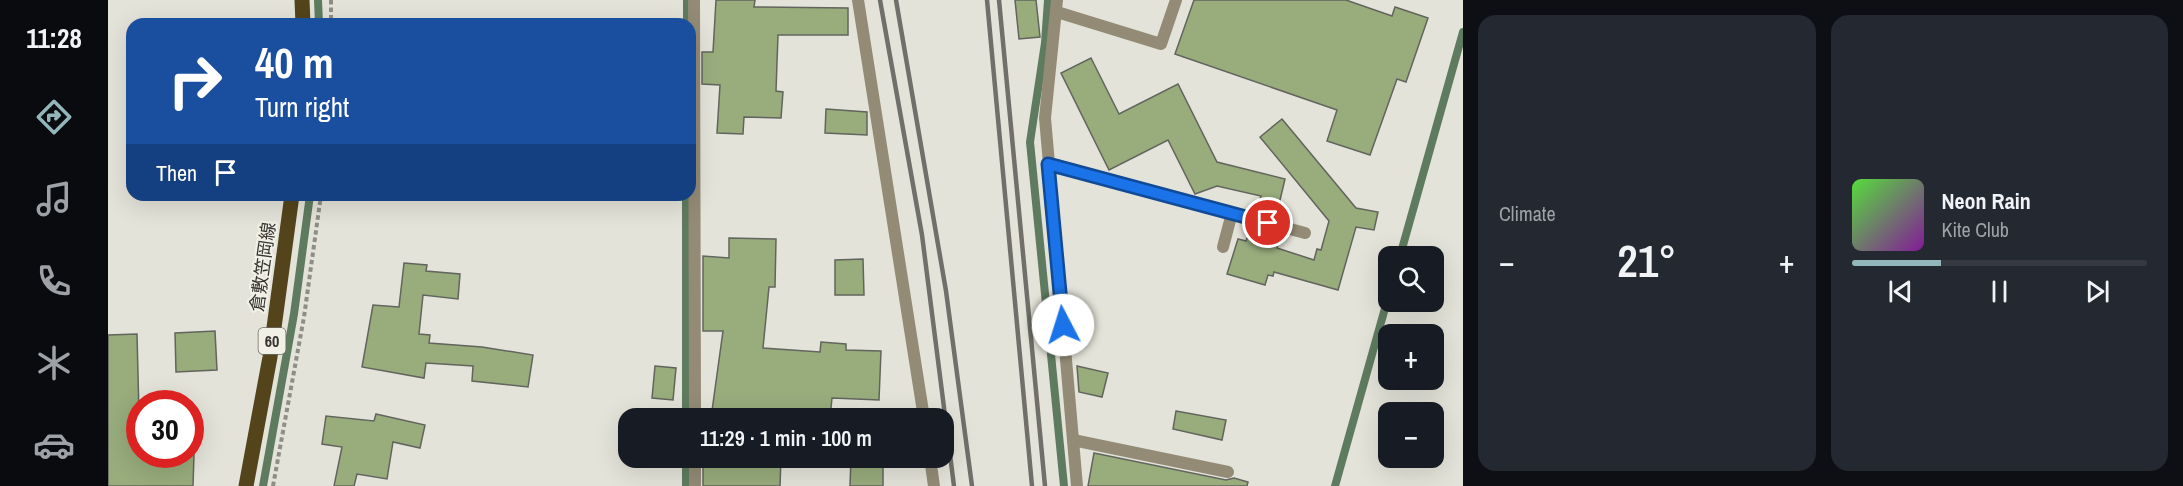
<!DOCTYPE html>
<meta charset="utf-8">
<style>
:root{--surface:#171b24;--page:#242831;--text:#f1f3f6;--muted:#9ea1a6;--line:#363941;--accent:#92b6ba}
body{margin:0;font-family:"Archivo Narrow","Noto Sans JP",sans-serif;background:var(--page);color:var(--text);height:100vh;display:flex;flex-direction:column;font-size:22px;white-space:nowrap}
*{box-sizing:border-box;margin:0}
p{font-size:20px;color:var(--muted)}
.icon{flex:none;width:33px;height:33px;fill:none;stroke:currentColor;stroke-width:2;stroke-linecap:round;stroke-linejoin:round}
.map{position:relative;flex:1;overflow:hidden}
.sheet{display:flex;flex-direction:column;gap:15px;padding:15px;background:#0d0f14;width:720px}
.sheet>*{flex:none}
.hud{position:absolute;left:18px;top:18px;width:570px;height:183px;border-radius:18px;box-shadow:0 6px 24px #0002;background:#1a4fa0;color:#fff;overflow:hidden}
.controls{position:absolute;left:1270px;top:246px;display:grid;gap:12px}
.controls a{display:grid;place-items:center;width:66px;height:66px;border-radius:12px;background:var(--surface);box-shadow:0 6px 24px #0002;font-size:30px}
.speed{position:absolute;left:18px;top:390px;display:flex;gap:12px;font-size:30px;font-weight:700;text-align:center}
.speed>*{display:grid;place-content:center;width:78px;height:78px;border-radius:50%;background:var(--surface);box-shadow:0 6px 24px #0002;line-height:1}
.speed .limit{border:9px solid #d22;background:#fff;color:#111}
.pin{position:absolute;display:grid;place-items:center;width:51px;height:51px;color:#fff;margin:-26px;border:3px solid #fff;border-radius:50%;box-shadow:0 2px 6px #0007}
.me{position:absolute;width:66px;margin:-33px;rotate:355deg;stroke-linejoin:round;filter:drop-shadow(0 0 4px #0008)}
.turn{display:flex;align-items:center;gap:21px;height:126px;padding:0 30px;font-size:27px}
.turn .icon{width:78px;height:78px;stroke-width:2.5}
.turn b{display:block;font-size:42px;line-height:51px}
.then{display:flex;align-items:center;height:57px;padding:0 30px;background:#0003;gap:12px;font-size:22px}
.big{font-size:45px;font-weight:600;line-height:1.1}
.sheet .tile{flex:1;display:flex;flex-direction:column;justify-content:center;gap:9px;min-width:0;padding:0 21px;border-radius:18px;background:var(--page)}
.song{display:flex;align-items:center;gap:18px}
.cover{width:72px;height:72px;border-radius:9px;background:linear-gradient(135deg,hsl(110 70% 55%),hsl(290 70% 35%))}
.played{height:6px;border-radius:3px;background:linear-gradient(90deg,var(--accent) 30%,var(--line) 30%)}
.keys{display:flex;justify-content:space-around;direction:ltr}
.heat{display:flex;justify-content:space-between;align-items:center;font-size:33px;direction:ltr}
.sheet .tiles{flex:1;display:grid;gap:15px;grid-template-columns:repeat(2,1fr)}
.trip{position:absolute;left:510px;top:408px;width:336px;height:60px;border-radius:18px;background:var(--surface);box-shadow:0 6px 24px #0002;font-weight:600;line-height:60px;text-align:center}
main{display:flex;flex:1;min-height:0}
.dock{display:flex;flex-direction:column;width:108px;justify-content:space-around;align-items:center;background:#090b0e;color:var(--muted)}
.dock .icon{width:42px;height:42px}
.dock .active{color:var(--accent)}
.dock b{font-size:27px;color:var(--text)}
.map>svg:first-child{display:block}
</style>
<main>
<nav class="dock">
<b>11:28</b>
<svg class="icon active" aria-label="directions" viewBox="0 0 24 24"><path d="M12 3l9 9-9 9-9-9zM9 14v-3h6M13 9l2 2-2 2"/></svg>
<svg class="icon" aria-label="music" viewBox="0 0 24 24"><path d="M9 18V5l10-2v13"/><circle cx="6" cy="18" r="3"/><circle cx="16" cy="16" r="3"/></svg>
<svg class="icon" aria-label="phone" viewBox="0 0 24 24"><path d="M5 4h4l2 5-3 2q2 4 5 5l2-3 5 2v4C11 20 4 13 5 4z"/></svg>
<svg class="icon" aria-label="climate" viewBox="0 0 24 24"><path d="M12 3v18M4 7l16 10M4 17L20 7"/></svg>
<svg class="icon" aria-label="car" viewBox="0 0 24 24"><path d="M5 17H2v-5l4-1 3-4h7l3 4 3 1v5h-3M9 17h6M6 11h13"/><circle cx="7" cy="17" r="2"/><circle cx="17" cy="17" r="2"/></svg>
</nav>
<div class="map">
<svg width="1355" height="486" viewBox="0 0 1355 486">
<rect width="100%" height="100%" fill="#e3e3d9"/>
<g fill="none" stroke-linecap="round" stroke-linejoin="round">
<g stroke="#5f7b5f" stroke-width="8">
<polyline points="210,0 211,24"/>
<polyline points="940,0 937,43 922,142 956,486"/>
<polyline points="579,24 579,0"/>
<polyline points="1292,256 1355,32"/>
<polyline points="578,418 578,195"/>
<polyline points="155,486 186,314 202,195"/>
<polyline points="578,486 578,458"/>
<polyline points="1227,486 1281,294"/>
</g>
</g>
<g fill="#98ac7c" stroke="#62655d" stroke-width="1.5">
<polygon points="608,0 647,0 646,7 740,8 740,35 670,35 668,91 675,92 673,118 636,117 635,134 609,133 612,85 594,84 594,52 605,52"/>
<polygon points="907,0 928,0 932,37 911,39"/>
<polygon points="1086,0 1238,0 1284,16 1287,7 1320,18 1298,82 1289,79 1262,155 1219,141 1229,110 1067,54"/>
<polygon points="983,58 1011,114 1070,84 1109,162 1177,179 1168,217 1148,211 1153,196 1109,186 1087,194 1060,140 1001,170 953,73"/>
<polygon points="718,109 759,112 759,135 717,133"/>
<polygon points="1174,119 1248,208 1270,212 1266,230 1248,227 1230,290 1166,272 1165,276 1160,275 1157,285 1119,274 1130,239 1138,241 1143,227 1172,237 1169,248 1206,260 1209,249 1213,250 1221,221 1152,137"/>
<polygon points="621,238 668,239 667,287 661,287 655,348 712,352 713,342 738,344 738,350 773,351 771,400 724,398 722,418 603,418 615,331 595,331 595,256 621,258"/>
<polygon points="755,259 756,295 727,295 727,260"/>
<polygon points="296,263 319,265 318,271 352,274 350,299 315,295 311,334 322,335 321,343 374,347 425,355 420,387 364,381 365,366 318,363 316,378 254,367 265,305 291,307"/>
<polygon points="107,331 109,370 68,372 67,333"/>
<polygon points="29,334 32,454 86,454 85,486 0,486 0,335"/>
<polygon points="547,366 568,368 565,400 544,398"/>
<polygon points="969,366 1000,373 994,397 971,392"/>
<polygon points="1068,411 1118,420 1114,440 1065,429"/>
<polygon points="268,414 317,425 312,448 285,442 279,479 249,474 246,486 226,486 234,447 214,444 218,416 266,421"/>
<polygon points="986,453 1118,480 1126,478 1140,482 1139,486 980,486"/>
<polygon points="602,458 673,458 672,486 595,486 595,462 602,461"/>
<polygon points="743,458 775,458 775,486 742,486"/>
</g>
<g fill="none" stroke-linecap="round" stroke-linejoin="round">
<g stroke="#8e8e86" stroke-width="4" stroke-dasharray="4.5 3" stroke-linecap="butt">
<polyline points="223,0 223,24"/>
<polyline points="165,486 196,317 213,195"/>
</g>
<g stroke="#938b76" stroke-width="12">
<polyline points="586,0 587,418"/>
<polyline points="750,0 816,418"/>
<polyline points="949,0 937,118 969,486"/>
<polyline points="949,12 1053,44 1068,0"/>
<polyline points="941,163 1197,233"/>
<polyline points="1115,247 1124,213"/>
<polyline points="965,440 1120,472"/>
<polyline points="822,458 826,486"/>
<polyline points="587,486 587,458"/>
</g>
<g stroke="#53441c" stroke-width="15">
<polyline points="194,0 195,24"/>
<polyline points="138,486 162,357 184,195"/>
</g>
<g stroke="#70706a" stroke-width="4.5">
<polyline points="772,0 814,235 846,486"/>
<polyline points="788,0 838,291 864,486"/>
<polyline points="879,0 924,486"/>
<polyline points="891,0 937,486"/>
</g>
</g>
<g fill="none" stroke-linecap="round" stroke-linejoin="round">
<defs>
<polyline id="route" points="955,325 940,164 1160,223"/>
</defs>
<use href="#route" stroke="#114b97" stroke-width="15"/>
<use href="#route" stroke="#1a73e8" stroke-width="10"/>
</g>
<g text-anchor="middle" stroke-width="4.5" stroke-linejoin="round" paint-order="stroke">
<rect fill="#f0f0e6" stroke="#6c6c67" stroke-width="1.5" x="150.5" y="328" width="27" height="26" rx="4.5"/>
<g font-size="16" font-weight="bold" fill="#343430">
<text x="164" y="347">60</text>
</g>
<g font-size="18" fill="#343430" stroke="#f0f0e6">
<text transform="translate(155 267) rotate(-82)" y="6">倉敷笠岡線</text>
</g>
</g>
</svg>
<div class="controls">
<a><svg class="icon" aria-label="search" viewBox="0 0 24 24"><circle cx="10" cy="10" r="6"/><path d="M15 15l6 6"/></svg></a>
<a>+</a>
<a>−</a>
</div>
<div class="speed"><div class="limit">30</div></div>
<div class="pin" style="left:1160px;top:223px;background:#d93025"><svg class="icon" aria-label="arrive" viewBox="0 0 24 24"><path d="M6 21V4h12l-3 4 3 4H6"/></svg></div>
<svg class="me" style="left:955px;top:325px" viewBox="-20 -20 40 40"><circle r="19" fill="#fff"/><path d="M0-13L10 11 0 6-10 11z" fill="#1a73e8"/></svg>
<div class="trip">11:29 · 1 min · 100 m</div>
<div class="hud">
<div class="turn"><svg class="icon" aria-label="right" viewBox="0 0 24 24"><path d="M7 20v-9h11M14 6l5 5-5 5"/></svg><div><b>40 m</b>Turn right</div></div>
<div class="then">Then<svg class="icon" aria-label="arrive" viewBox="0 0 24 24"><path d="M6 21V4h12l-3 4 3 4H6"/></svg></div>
</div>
</div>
<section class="sheet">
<div class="tiles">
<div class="tile"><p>Climate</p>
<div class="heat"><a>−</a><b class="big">21°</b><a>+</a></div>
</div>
<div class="tile">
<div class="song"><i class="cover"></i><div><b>Neon Rain</b><p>Kite Club</p></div></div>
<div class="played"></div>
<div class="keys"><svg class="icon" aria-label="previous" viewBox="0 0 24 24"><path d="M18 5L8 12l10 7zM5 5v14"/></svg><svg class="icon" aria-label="pause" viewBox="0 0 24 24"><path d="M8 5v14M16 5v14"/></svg><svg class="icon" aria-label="next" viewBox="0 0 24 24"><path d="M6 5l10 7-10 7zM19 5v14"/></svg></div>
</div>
</div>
</section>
</main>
